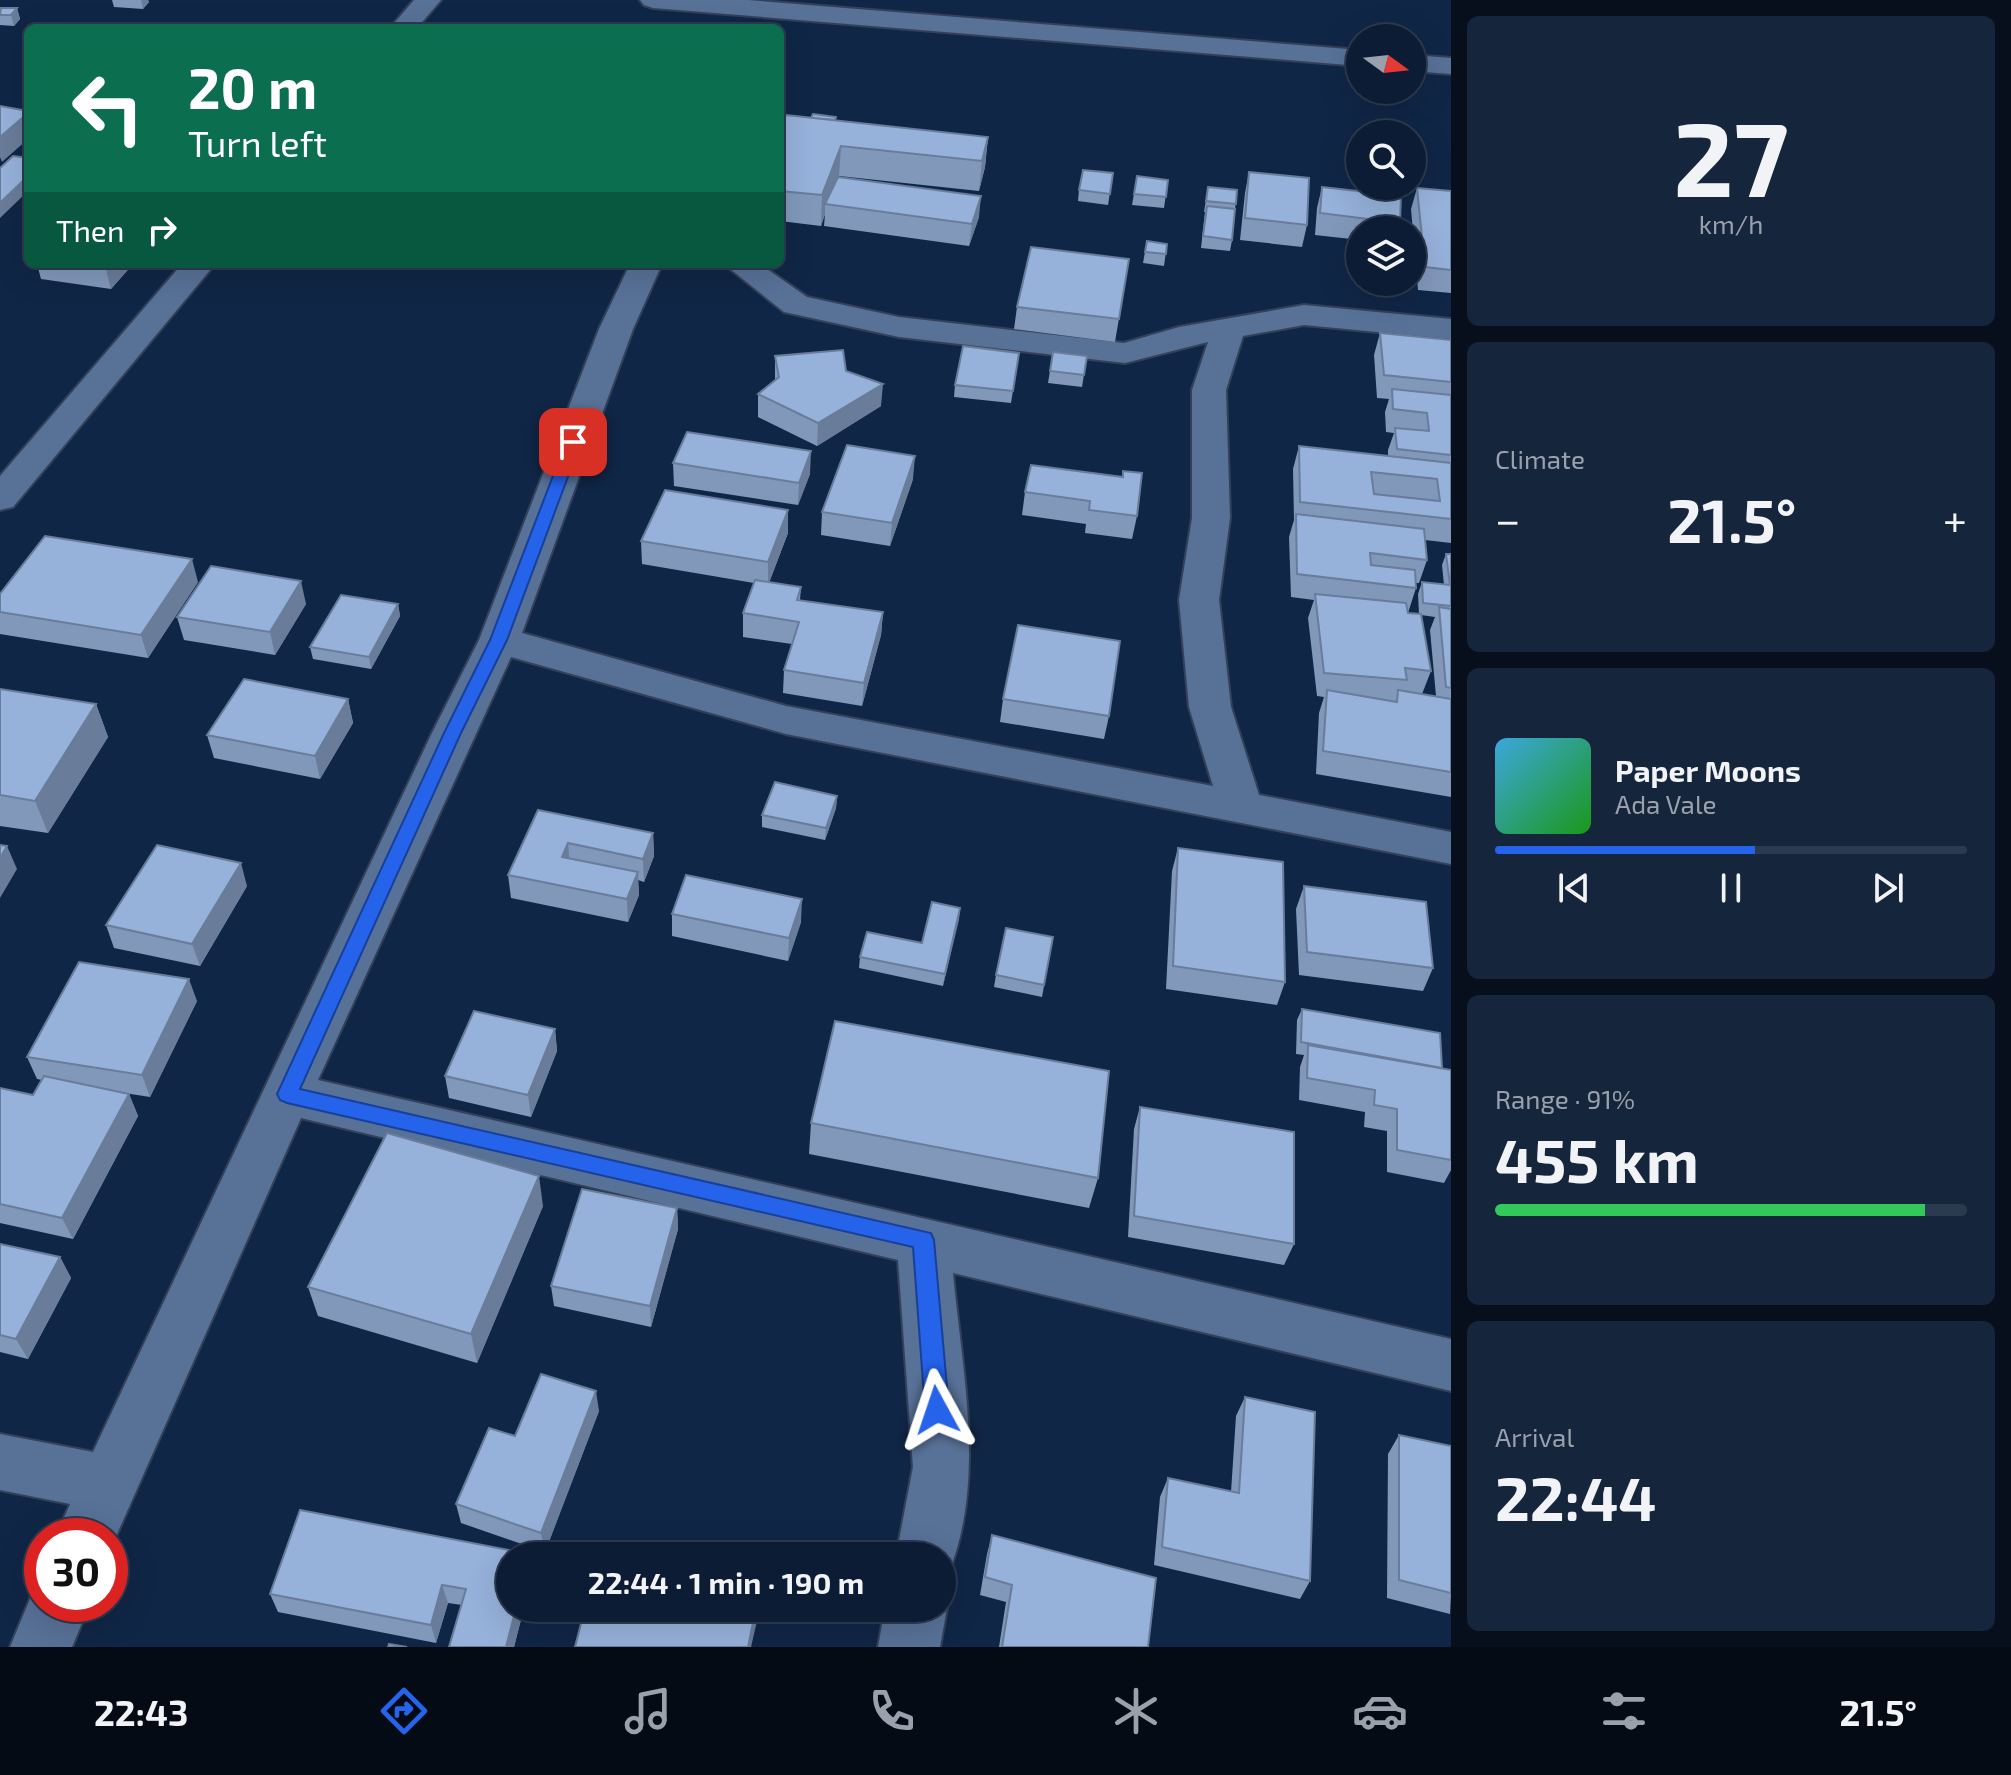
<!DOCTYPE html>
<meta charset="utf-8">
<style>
:root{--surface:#0c1c34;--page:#15253c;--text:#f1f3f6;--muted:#9aa1ac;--line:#2c3a4f;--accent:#2563eb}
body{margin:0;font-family:"Exo 2",sans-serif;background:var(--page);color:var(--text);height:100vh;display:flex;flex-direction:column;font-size:30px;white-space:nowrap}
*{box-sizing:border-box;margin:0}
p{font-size:26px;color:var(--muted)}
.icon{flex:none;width:44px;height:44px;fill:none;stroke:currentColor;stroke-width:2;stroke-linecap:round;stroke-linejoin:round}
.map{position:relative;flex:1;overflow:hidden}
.sheet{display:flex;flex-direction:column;gap:16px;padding:16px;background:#070f1d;width:560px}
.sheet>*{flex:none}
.guide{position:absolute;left:24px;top:24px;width:760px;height:244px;border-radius:12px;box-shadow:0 8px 32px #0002,0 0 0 2px var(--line);background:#0b6e4f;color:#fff;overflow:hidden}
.needle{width:52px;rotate:105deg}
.tools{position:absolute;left:1346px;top:24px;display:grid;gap:16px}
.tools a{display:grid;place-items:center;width:80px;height:80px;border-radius:50%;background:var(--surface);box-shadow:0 8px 32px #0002,0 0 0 2px var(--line);font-size:40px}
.speed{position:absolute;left:24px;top:1518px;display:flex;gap:16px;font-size:40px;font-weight:700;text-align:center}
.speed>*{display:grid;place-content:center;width:104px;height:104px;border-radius:50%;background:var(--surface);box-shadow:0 8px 32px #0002,0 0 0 2px var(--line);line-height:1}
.speed .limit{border:12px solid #d22;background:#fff;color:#111}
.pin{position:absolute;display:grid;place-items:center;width:68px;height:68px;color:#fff;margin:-34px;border-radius:16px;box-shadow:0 4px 12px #0006}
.me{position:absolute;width:88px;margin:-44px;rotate:355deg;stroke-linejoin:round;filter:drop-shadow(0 0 6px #0008)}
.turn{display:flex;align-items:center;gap:28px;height:168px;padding:0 32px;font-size:36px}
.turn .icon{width:104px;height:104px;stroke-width:2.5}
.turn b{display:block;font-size:56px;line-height:68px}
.then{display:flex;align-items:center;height:76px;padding:0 32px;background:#0003;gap:16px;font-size:30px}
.big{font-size:60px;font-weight:700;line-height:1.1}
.sheet .tile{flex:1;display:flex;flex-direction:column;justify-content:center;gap:12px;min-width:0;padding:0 28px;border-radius:12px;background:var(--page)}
.sheet .dial{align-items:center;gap:0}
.dial b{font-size:104px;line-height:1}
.song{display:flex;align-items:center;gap:24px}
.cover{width:96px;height:96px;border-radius:12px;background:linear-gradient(135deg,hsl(200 70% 55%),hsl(120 70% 35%))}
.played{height:8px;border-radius:4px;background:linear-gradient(90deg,var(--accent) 55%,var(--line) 55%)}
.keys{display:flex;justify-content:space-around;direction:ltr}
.heat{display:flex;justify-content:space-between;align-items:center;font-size:44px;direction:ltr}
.charge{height:12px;border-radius:6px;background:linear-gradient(90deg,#34c759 91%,var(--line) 0)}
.trip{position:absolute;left:496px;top:1542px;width:460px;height:80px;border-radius:40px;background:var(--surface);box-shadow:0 8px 32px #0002,0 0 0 2px var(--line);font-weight:700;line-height:80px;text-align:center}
.dock{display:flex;height:128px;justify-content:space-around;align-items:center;background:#050b15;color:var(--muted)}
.dock .icon{width:56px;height:56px}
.dock .selected{color:var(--accent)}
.dock b{font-size:36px;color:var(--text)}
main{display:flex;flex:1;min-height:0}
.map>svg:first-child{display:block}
</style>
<main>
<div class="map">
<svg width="1451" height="1647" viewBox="0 0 1451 1647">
<rect width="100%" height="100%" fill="#102646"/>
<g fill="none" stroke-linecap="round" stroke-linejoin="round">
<defs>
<g id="minor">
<polygon points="414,0 441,0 417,28 390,28"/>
<polygon points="640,0 748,0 1360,50 1360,66 653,8 644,5"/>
<polygon points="1412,55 1451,58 1451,74 1412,71"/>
<polygon points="182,264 215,264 13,507 0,510 0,476"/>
<path d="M630,264H662L633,329L522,633L786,706L1213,786L1189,707L1179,600L1192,518V390L1208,342L1125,363L899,337L784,312L724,264H760L807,297L899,317L1124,343L1179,327L1304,305L1451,319V339L1304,325L1243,336L1226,390L1230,518L1219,600L1231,707L1259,795L1451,832V864L786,734L511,657L318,1080L1451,1339V1391L953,1273C962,1372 987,1482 947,1577L942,1579V1556H896L913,1467L898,1260L301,1118L110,1550V1536H56L70,1504L0,1490V1434L93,1452L432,733L479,640L599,329Z"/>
<polygon points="42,1580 42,1604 90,1604 72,1647 10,1647 37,1582"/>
<polygon points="942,1597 947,1608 940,1647 878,1647 885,1608 942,1608"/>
</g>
</defs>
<use href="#minor" stroke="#344059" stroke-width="4"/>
<use href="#minor" fill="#587197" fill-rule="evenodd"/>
</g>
<g fill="#8198bb" fill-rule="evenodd">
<polygon points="112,0 148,0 149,2 143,9 114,7"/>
<polygon points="17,8 20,19 14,26 0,25 0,9"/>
<polygon points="836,117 836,120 988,137 985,167 979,191 839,176 839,177 979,217 969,246 824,226 825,214 821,226 780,221 780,129 811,118"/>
<polygon points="1249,172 1307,225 1302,247 1240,240 1245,193"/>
<polygon points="1113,173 1108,205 1078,201 1079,190"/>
<polygon points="1137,176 1168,180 1164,208 1132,205"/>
<polygon points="1208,187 1237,190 1232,240 1230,251 1201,248 1205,212 1204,212"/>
<polygon points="1322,187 1400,223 1398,230 1360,230 1360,240 1315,235 1317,208"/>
<polygon points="1417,188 1451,191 1451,293 1418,290 1411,209"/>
<polygon points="1147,241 1167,244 1164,266 1143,263"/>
<polygon points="1129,259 1115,342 1014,329 1017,307"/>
<polygon points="37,264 133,264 111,289 41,279"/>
<path d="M1380,333L1451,340V543L1425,540L1427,560L1419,583H1416V588L1408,613L1419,614L1418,594L1422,582L1444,585L1442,565L1446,554H1451V797L1316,774L1319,713L1324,697L1317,696L1308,618L1314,600L1291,597L1289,537L1294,520L1293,469L1299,446L1388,456V450L1394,433L1386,432L1385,412L1389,399L1377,398L1374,355ZM1421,615L1435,617L1430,630L1436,696L1422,694L1431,671Z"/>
<polygon points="1053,352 1087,356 1082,387 1048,383"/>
<polygon points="1019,353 1011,403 954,397 955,385"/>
<polygon points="775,356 846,371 881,406 817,446 758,417 758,394 775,380"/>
<polygon points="673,463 810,474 798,505 674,486"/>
<polygon points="1123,471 1137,516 1132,539 1085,533 1086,524 1022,515 1025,492 1122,477"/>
<polygon points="913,479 890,546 821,535 822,512"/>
<polygon points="788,510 788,533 769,583 801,587 800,600 883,612 881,635 862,706 783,693 784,670 792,644 743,637 743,613 754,583 642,564 641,541"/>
<polygon points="198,582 148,658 0,634 0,594"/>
<polygon points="306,604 275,655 184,640 177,617"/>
<polygon points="398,604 400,616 371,669 313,659 310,647"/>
<polygon points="0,689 96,704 108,737 48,833 0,826"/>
<polygon points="348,699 353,723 320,779 214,758 207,735"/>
<polygon points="1003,699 1109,716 1104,739 1000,722"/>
<polygon points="837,796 836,808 825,840 762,827 762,815"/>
<polygon points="538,810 653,833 654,856 644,882 638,880 639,895 628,922 511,898 508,875"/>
<polygon points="1178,848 1285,982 1277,1005 1166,989 1172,871"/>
<polygon points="247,886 200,966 114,948 106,925"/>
<polygon points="1304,886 1433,968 1423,991 1299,975 1296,909"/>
<polygon points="960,908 943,986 859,968 860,957 922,943"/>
<polygon points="672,914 801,922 788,961 672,936"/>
<polygon points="1053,937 1042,997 994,987 996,975"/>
<polygon points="197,1001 150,1097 118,1092 129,1094 138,1116 73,1239 0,1223 0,1088 33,1095 42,1080 37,1079 27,1057"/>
<polygon points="1302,1009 1442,1069 1451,1070 1451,1170 1444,1183 1387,1172 1387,1131 1364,1127 1365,1112 1299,1100 1300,1067 1304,1055 1296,1054 1297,1020"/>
<polygon points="555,1029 557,1051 531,1117 449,1098 445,1076"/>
<polygon points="1140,1107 1294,1244 1284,1265 1128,1237 1134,1129"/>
<polygon points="811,1123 1098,1178 1089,1208 809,1154"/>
<polygon points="543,1206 477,1363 318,1316 308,1287"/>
<polygon points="677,1208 678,1229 651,1327 554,1306 551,1286"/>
<polygon points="0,1244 60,1257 71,1278 28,1359 0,1352"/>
<polygon points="1245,1397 1310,1581 1300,1599 1154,1565 1160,1497 1168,1478 1231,1492 1236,1416"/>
<polygon points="599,1411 545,1552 461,1523 456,1504 515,1436"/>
<polygon points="1399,1435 1451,1593 1450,1614 1387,1598 1388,1454"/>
<polygon points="300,1510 530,1554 530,1556 510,1556 510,1608 524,1608 514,1647 449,1647 462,1605 448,1603 436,1643 278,1612 270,1594"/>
<polygon points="992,1535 1148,1647 999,1647 1006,1602 980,1595 987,1554"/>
</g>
<g fill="#697c99">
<polygon points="141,0 148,0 149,2 143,9"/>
<polygon points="17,8 20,19 14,26 11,15"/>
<polygon points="28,113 28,139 2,162 0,157 0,137"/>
<polygon points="988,137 985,167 979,191 982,161"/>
<polygon points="841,146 839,176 829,205 825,204 825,214 821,226 822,195"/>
<polygon points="28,176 28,191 0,218 0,203"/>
<polygon points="981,196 979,217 969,246 972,224"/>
<polygon points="107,264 133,264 111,289 105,266"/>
<polygon points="883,384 881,406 817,446 818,423"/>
<polygon points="811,451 810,474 798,505 799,483"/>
<polygon points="915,456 913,479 890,546 892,523"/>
<polygon points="788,510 788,533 768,585 768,562"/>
<polygon points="192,559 198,582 148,658 141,635"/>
<polygon points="301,581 306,604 275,655 270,632"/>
<polygon points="398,604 400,616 371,669 369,657"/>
<polygon points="883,612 881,635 862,706 864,683"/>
<polygon points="348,699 353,723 320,779 315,756"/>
<polygon points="96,704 108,737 48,833 35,801"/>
<polygon points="837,796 836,808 825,840 826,828"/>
<polygon points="653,833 654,856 644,882 643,859"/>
<polygon points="568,843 570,867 562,857"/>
<polygon points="7,846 17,869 0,898 0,858"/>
<polygon points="241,863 247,886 200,966 192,944"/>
<polygon points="638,872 639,895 628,922 627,899"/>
<polygon points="802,899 801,922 788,961 789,938"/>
<polygon points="960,908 959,920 943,986 945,974"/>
<polygon points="189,979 197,1001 150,1097 142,1075"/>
<polygon points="555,1029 557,1051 531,1117 528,1095"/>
<polygon points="129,1094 138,1116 73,1239 62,1218"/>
<polygon points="539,1176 543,1206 477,1363 471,1334"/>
<polygon points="677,1208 678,1229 651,1327 650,1306"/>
<polygon points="60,1257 71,1278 28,1359 16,1339"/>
<polygon points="596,1391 599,1411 545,1552 541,1533"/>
<polygon points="442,1585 448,1603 436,1643 431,1625"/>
<polygon points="516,1608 524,1608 514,1647 506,1647"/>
<polygon points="756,1608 757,1621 751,1647 748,1647"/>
</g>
<g fill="#96b1da" stroke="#697c99" stroke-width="2" fill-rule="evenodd">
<polygon points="1,8 17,8 11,15 0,15"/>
<polygon points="0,106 28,111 28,113 0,137"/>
<polygon points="813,114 836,117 835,120 811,118"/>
<polygon points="786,115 988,137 982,161 841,146 822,195 780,191 780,129"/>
<polygon points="13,156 28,158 28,176 0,203 0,168"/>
<polygon points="1083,170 1113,173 1110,194 1079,190"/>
<polygon points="1249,172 1309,178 1307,225 1245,218"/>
<polygon points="1137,176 1168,180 1166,197 1134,194"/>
<polygon points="838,177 981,196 972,224 825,204"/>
<polygon points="1208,187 1237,190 1236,204 1206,201"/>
<polygon points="1322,187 1401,196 1400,223 1320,213"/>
<polygon points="1417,188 1451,191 1451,270 1425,267"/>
<polygon points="1207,206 1235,209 1232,240 1203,236"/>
<polygon points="1147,241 1167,244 1166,254 1145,252"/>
<polygon points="1031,247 1129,259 1119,319 1017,307"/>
<polygon points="88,264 107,264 105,266"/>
<polygon points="1380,333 1451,340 1451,382 1384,375"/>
<polygon points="963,346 1019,353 1013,391 955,385"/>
<polygon points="843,350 846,371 883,384 818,423 758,394 779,377 775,356"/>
<polygon points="1053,352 1087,356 1084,375 1050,371"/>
<polygon points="1392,389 1451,395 1451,455 1397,449 1395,428 1429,431 1427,413 1393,409"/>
<polygon points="687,432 811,451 799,483 673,463"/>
<polygon points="847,445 915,456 892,523 822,512"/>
<path d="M1299,446L1451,463V519L1300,502ZM1371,472L1437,479L1440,501L1374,494Z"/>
<polygon points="1031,465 1123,477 1123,471 1142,473 1137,516 1089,510 1090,501 1025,492"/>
<polygon points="665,490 788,510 768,562 641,541"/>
<polygon points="1296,514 1424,529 1427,560 1370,553 1371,565 1415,570 1416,588 1297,574"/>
<polygon points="45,536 192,559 141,635 0,612 0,594"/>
<polygon points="1446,554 1451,554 1451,606 1423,603 1422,582 1450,585"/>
<polygon points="211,566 301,581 270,632 177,617"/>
<polygon points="755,580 801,587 797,600 883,612 864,683 784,670 799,622 743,613"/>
<polygon points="1315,594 1406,603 1408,613 1421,614 1431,671 1405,668 1407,680 1324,673"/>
<polygon points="341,595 398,604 369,657 310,647"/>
<polygon points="1439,607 1451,609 1451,688 1446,687"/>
<polygon points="1018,625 1120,641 1109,716 1003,699"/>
<polygon points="244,679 348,699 315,756 207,735"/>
<polygon points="0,689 96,704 35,801 0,795"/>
<polygon points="1327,690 1397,702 1398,690 1451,699 1451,772 1323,751"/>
<polygon points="775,782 837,796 826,828 762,815"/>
<polygon points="538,810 653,833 643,859 568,843 562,857 638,872 627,899 508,875"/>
<polygon points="0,845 7,846 0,858"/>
<polygon points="157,845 241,863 192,944 106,925"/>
<polygon points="1178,848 1283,862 1285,982 1173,966"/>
<polygon points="686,875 802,899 789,938 672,914"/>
<polygon points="1304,886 1426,902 1433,968 1307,952"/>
<polygon points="932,902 960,908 945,974 860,957 867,932 922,943"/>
<polygon points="1006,928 1053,937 1044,985 996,975"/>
<polygon points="79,962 189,979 142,1075 27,1057"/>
<polygon points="1302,1009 1440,1033 1442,1068 1301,1042"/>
<polygon points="474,1011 555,1029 528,1095 445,1076"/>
<polygon points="835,1021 1109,1071 1098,1178 811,1123"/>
<polygon points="1308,1045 1451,1070 1451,1160 1397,1150 1397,1109 1374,1105 1375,1090 1307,1078"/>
<polygon points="44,1076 129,1094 62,1218 0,1204 0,1088 33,1095"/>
<polygon points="1140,1107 1294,1132 1294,1244 1134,1216"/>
<polygon points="387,1133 539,1176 471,1334 308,1287"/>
<polygon points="582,1189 677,1208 650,1306 551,1286"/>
<polygon points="0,1244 60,1257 16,1339 0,1335"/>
<polygon points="541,1374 596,1391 541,1533 456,1504 489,1428 515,1436"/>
<polygon points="1245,1397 1315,1412 1310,1581 1162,1547 1168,1478 1239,1493"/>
<polygon points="1399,1435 1451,1446 1451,1593 1399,1580"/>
<polygon points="300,1510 530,1554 529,1556 510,1556 510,1608 516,1608 506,1647 449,1647 466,1589 442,1585 431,1625 270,1594"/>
<polygon points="992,1535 1156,1578 1148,1647 1002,1647 1012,1585 985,1577"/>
<polygon points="585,1608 756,1608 748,1647 575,1647"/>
<polygon points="389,1644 407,1647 388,1647"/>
</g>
<polygon fill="#2563eb" stroke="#184099" stroke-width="2" points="573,438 581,442 507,640 461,733 300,1089 931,1233 934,1240 949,1410 945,1418 937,1421 928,1418 925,1410 913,1247 287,1103 280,1100 277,1094 444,733 490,640 566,442"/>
</svg>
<div class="tools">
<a><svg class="needle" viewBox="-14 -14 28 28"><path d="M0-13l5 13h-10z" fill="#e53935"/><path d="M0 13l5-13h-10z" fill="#9aa1ac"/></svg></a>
<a><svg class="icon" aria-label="search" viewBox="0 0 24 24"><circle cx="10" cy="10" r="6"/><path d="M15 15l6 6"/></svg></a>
<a><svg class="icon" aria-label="layers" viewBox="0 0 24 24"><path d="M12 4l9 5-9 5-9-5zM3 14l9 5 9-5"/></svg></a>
</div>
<div class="speed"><div class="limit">30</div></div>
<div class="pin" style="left:573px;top:442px;background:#d93025"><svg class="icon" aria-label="arrive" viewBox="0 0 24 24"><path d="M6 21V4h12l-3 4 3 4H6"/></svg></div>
<svg class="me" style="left:937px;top:1410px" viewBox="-20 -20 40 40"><path d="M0-17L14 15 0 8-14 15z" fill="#2563eb" stroke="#fff" stroke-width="4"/></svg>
<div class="trip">22:44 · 1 min · 190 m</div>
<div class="guide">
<div class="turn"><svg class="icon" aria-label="left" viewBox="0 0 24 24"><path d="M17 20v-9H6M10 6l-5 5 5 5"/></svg><div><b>20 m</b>Turn left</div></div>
<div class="then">Then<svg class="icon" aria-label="right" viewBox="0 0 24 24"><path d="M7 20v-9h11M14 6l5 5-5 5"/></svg></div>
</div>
</div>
<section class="sheet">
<div class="tile dial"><b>27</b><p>km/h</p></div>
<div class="tile"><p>Climate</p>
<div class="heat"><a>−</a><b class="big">21.5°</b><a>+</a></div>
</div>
<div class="tile">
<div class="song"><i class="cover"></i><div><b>Paper Moons</b><p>Ada Vale</p></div></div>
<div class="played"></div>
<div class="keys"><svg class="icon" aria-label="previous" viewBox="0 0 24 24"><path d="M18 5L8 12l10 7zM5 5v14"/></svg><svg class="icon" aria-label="pause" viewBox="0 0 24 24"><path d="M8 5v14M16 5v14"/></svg><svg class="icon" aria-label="next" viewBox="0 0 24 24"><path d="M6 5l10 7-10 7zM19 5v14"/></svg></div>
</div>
<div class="tile"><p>Range · 91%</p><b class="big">455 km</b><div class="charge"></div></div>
<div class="tile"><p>Arrival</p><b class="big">22:44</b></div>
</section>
</main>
<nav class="dock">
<b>22:43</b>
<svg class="icon selected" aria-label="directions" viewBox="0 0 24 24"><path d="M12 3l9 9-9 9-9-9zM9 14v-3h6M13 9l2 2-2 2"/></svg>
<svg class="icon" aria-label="music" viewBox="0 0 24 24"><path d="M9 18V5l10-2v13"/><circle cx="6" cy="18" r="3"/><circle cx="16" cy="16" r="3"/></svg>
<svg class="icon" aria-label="phone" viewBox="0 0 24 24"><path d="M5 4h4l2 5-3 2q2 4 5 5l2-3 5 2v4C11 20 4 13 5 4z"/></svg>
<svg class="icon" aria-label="climate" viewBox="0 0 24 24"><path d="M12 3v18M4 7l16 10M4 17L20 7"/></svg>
<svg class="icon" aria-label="car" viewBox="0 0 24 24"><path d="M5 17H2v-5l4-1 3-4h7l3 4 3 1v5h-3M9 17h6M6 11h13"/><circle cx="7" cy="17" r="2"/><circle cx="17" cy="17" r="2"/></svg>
<svg class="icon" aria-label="filters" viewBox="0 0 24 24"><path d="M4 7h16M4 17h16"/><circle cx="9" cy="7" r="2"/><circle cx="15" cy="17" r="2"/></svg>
<b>21.5°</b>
</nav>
